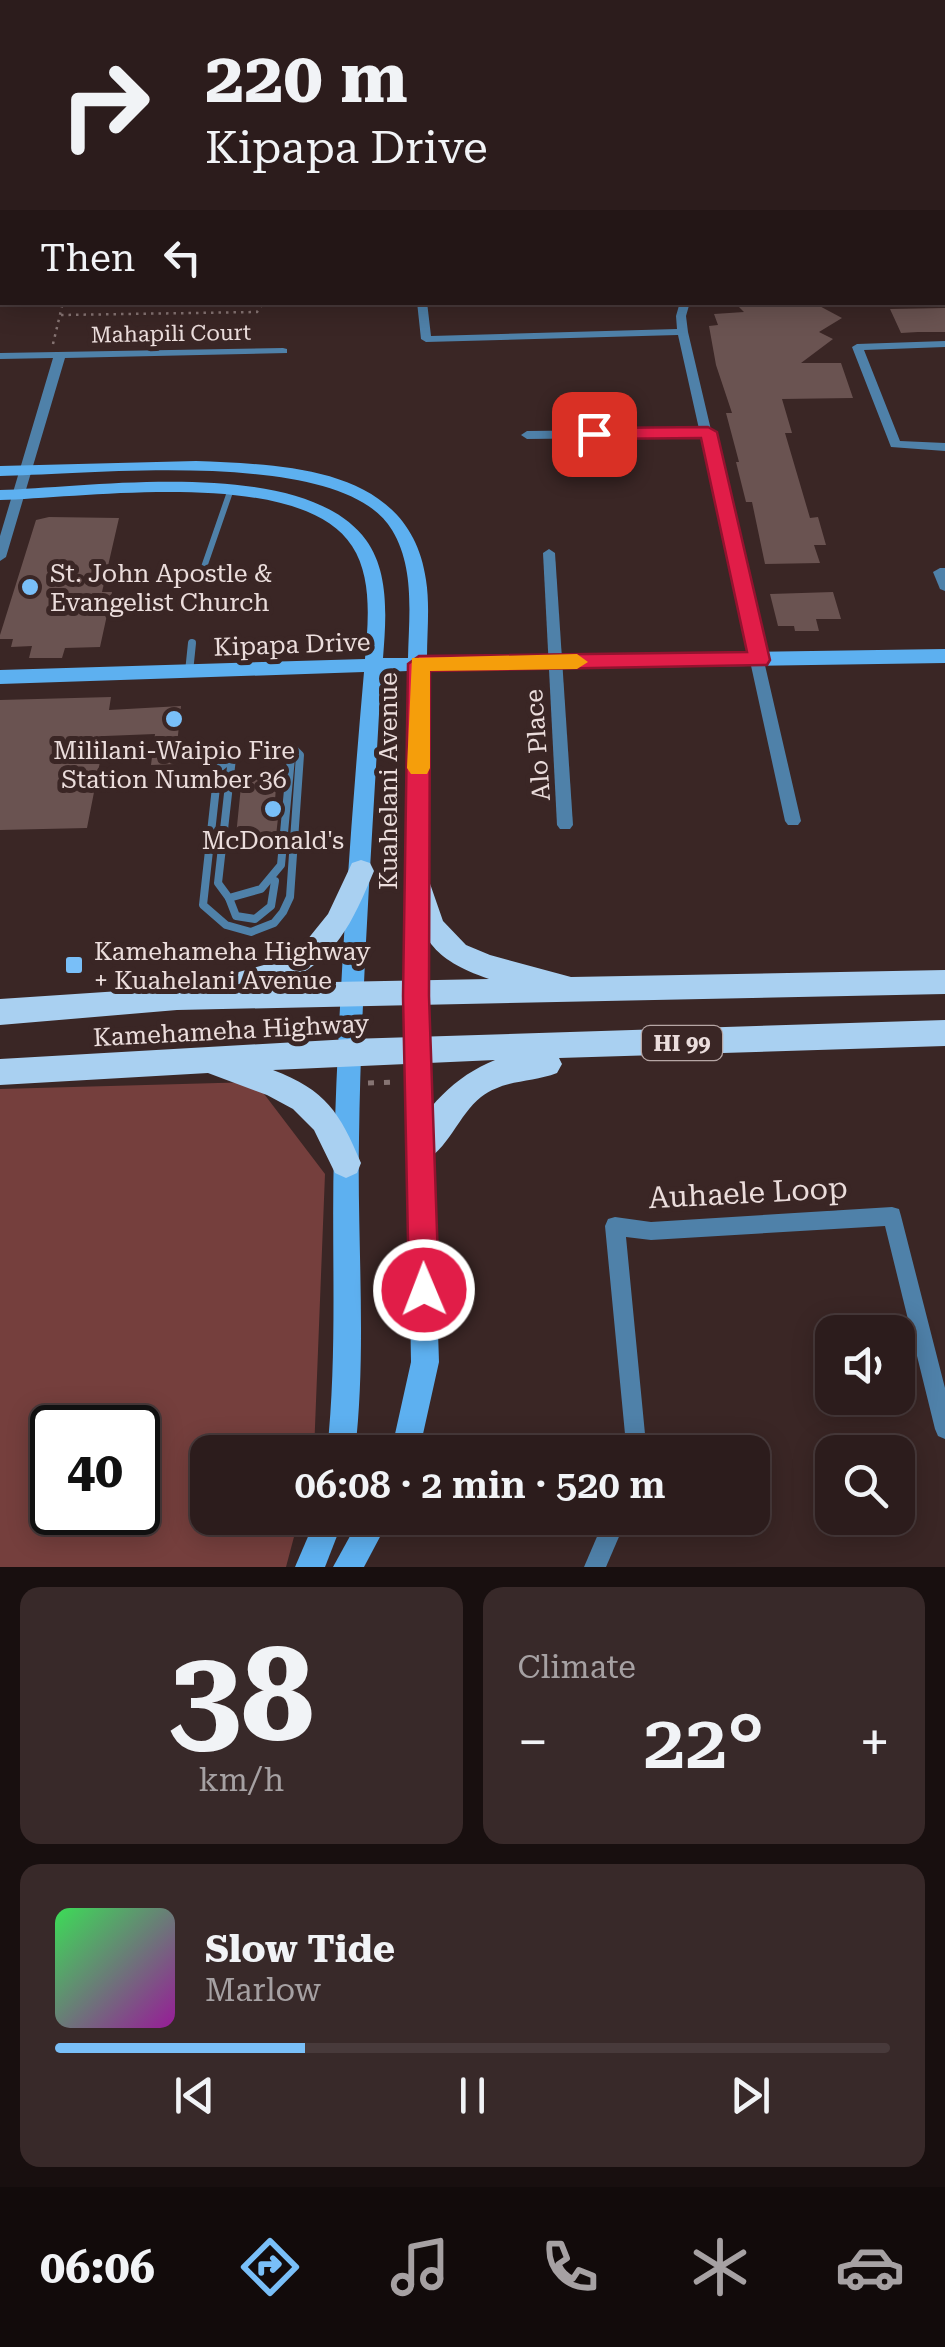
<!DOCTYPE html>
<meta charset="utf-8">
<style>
:root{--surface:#2c1c1c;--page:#382929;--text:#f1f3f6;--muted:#a6a1a3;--line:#483a3b;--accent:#79bff8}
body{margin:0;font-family:"Roboto Serif",serif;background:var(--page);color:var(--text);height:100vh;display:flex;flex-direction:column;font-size:38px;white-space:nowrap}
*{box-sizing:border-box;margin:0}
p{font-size:32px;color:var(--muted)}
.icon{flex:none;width:55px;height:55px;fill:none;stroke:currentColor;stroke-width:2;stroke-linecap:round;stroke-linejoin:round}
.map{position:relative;height:1567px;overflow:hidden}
.details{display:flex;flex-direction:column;gap:20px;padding:20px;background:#180f0f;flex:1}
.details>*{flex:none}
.guide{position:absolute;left:0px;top:0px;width:945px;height:305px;box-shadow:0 5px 25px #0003,0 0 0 2px var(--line);background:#2c1c1c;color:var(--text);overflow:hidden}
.buttons{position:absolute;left:815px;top:1315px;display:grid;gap:20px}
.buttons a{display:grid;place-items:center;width:100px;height:100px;border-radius:20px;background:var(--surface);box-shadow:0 5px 25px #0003,0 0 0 2px var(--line);font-size:50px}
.speed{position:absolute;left:30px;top:1405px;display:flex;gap:20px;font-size:50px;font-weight:700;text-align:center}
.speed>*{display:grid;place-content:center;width:130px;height:130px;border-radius:50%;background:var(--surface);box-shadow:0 5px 25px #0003,0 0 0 2px var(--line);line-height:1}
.speed .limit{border:5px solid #111;border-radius:15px;background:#fff;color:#111}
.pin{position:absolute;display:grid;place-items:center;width:85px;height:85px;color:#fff;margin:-42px;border-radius:20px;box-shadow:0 5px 15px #0006}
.me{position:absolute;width:110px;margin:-55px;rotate:359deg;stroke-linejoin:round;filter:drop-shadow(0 0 8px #0008)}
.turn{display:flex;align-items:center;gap:35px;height:210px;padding:0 40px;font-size:45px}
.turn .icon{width:130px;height:130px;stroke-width:2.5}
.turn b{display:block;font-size:70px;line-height:85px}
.then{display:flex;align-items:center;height:95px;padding:0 40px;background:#0003;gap:20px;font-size:38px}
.big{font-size:75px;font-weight:600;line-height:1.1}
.details .tile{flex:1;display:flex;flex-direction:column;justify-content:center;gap:15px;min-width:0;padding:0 35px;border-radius:20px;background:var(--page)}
.details .dial{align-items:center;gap:0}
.dial b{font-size:130px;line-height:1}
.song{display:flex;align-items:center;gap:30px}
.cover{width:120px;height:120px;border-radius:15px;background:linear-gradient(135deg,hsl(130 70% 55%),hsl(300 70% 35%))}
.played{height:10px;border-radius:5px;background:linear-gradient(90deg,var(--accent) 30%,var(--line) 30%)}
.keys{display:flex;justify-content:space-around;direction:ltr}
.heat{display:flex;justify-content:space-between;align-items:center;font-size:55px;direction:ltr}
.details .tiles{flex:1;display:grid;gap:20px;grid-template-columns:1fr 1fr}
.tile:last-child{grid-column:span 2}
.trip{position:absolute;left:190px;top:1435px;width:580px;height:100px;border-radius:20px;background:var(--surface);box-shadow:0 5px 25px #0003,0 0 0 2px var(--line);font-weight:600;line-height:100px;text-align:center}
.tabs{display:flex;height:160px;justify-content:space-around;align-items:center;background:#120b0b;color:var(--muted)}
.tabs .icon{width:70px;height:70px}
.tabs .on{color:var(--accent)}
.tabs b{font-size:45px;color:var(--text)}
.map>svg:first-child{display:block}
</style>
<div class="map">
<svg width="945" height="1567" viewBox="0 0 945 1567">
<rect width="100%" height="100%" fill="#3a2625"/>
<path fill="#753f3d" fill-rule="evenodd" d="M255,1082L325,1174L314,1452H208V1518H299L286,1567H0V1089ZM52,1428H138V1512H52Z"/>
<g fill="#6a5351">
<polygon points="734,302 812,302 842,318 819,332 833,339 801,363 841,363 853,398 782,399 792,433 785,433 810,518 818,517 826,545 814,545 820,563 765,564 752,502 746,502 736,462 739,462 726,413 732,413 716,365 709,326 718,325 714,314 744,312"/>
<polygon points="945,308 945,332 918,332 901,333 890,309"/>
<polygon points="49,517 119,518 102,592 112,592 100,647 65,648 62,658 29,658 32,646 11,647 13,639 0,639 0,635 36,520"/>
<polygon points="833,592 841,619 816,619 819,631 795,631 794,626 778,626 770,594"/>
<polygon points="111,697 109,710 181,706 175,764 151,765 155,734 105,736 87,828 0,830 0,700"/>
<polygon points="277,775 275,800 280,800 275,845 235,846 242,776"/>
</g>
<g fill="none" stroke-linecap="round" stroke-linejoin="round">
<g stroke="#867473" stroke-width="2.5" stroke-dasharray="2.5 5" stroke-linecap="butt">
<polyline points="61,315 257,312 264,302"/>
<polyline points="53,344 63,302"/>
</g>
<polyline stroke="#867473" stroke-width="5" stroke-dasharray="6 10" stroke-linecap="butt" points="368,1083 398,1082"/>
<polyline stroke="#4f81a9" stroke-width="6" points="203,570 231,489"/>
<g stroke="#4f81a9" stroke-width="8">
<polyline points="189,672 192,643"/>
<polyline points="232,758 218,769 203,905 226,925 251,932 274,923 283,912 290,897 300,755 292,747"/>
<polyline points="232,758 218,883 229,898 261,889 281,865 292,747"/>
<polyline points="229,898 236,916 255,919 271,906 275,881"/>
</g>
<g fill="#4f81a9" fill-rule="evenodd">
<polygon points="349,0 357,0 355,2 347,2"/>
<polygon points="468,0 476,0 475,2 467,2"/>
<rect x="584" y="0" width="8" height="2"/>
<rect x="0" y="53" width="2" height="4"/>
<rect x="0" y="169" width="2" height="6"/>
<rect x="942" y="253" width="3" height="6"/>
<polygon points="417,302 427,302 431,336 677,329 676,316 680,302 690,302 686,316 688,332 711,430 714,433 712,436 801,821 798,825 788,825 785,821 701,437 527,439 521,435 527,431 699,429 678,335 426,342 421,339"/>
<polygon points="945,341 945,347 864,350 900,441 945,443 945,451 891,447 852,347 857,344"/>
<polygon points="283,348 287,349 287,353 65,358 6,557 0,561 0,536 53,358 0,359 0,353"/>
<polygon points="549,549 555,553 573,825 570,829 560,829 557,825 543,553"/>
<polygon points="940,568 945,568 945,591 940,589 933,572"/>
<polygon points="892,1207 899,1209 901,1216 945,1388 945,1439 938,1436 935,1429 885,1226 651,1240 626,1237 645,1434 643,1452 623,1452 625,1434 605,1226 608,1219 615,1217 651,1222"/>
<polygon points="605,1518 627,1518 606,1567 584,1567"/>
</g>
<g fill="#5db0f0" fill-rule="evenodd">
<polygon points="199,0 241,0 242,2 201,2"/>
<rect x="0" y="13" width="2" height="6"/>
<polygon points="942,122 945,122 945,131 942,130"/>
<path d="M196,461C286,465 410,466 426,580C430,605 427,632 427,657L945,649V663L427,671V995L439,1362L419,1452H391L411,1362L405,995L408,671L382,672L380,696C372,844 361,991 359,1139C357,1244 367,1348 355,1452H327C338,1351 331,1250 334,1149C339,990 350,831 364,672L0,684V670L365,659C368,624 373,578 352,546C301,466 85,498 0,500V490C94,487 304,455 366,540C390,573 386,620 383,658H408C409,615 415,568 392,530C343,446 87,475 0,476V466Z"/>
<polygon points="316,1518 344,1518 325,1567 295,1567"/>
<polygon points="360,1518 390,1518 364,1567 333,1567"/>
</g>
<g fill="#a9d0f1" fill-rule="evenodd">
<path d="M361,860L370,863L374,871C353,921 335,963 281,983L489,979C430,958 423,940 405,883L409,875L418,872L427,875L443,921L466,945L490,955L571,977L945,970V994L177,1010L0,1025V999L210,985L213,979L271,963L303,945L328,914L352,863Z"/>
<path d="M945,1020V1046L559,1058L562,1064L557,1073C531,1083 505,1079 481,1097C459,1114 447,1152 422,1162L411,1157L407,1147C424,1108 455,1076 495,1060L273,1070C326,1090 340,1113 361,1163L357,1173L346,1178L335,1173L314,1130L293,1109L267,1095L208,1073L0,1085V1059L350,1039Z"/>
</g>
</g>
<polygon fill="#e11d48" stroke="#92132f" stroke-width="2.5" points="708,427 717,432 770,660 767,665 430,671 429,996 439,1290 435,1301 424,1305 414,1301 409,1290 403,996 408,664 419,656 747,652 701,438 594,439 585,434 594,428"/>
<polygon fill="#f59e0b" points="577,654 588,662 577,669 430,671 430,768 427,774 411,774 407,768 412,658"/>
<g fill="#79bff8" stroke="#3a2625" stroke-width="4">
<circle cx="30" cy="587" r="10"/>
<circle cx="174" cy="719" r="10"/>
<circle cx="273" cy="809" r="10"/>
<rect x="64" y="955" width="20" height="20" rx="5"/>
</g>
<g text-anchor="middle" stroke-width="10" stroke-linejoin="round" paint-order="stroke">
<g font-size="22" fill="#ebdddc" stroke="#3a2625">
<text transform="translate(171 333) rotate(-1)" y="8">Mahapili Court</text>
</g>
<rect fill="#3a2625" stroke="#b6a6a5" stroke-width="2.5" x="642" y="1026" width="80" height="34" rx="8"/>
<g font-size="22" font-weight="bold" fill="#ebdddc">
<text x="682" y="1051">HI 99</text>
</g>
<g font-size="25" fill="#ebdddc" stroke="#3a2625" text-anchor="start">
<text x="50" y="582">St. John Apostle &amp;<tspan x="50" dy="29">Evangelist Church</tspan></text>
<text x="174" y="759" text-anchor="middle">Mililani-Waipio Fire<tspan x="174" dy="29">Station Number 36</tspan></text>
<text x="273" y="849" text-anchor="middle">McDonald's</text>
<text x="94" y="960">Kamehameha Highway<tspan x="94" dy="29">+ Kuahelani Avenue</tspan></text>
</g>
<g font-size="25" fill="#ebdddc" stroke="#3a2625">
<text transform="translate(292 644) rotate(-2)" y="9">Kipapa Drive</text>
<text transform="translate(537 745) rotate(-94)" y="9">Alo Place</text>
<text transform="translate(388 781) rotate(-90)" y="9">Kuahelani Avenue</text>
<text transform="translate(231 1030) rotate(-3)" y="9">Kamehameha Highway</text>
</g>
<g font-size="30" fill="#ebdddc" stroke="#3a2625">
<text transform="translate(748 1193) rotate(-3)" y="10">Auhaele Loop</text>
</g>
</g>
</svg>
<div class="buttons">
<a><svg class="icon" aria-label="sound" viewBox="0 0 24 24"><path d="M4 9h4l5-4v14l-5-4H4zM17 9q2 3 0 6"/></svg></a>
<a><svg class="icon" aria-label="search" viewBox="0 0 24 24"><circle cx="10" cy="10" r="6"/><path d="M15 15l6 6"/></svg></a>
</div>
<div class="speed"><div class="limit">40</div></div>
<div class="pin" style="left:594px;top:434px;background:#d93025"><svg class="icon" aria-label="arrive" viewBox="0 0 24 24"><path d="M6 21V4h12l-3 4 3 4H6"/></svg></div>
<svg class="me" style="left:424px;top:1290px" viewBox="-20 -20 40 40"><circle r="17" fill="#e11d48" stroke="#fff" stroke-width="3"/><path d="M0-11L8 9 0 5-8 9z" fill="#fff"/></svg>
<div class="trip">06:08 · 2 min · 520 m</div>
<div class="guide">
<div class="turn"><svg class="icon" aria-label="right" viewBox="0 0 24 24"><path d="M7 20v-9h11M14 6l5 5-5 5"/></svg><div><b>220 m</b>Kipapa Drive</div></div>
<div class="then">Then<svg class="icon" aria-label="left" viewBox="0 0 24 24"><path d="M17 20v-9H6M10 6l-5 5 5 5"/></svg></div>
</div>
</div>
<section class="details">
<div class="tiles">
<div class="tile dial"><b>38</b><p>km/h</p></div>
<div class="tile"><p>Climate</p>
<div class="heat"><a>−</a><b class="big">22°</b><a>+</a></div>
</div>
<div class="tile">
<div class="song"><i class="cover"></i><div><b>Slow Tide</b><p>Marlow</p></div></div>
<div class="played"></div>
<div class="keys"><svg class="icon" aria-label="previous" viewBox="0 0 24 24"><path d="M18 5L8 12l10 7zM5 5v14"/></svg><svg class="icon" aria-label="pause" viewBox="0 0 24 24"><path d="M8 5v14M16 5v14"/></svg><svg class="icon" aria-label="next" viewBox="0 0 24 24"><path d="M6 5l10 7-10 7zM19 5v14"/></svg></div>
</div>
</div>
</section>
<nav class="tabs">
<b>06:06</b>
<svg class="icon on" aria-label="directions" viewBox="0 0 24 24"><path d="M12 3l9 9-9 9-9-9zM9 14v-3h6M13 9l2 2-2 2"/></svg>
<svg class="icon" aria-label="music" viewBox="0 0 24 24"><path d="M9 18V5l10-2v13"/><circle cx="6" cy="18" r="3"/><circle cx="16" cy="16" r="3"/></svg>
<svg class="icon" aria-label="phone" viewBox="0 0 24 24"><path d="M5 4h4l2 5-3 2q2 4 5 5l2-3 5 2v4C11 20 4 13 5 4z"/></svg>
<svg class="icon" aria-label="climate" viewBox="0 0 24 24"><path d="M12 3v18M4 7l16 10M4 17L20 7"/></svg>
<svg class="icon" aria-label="car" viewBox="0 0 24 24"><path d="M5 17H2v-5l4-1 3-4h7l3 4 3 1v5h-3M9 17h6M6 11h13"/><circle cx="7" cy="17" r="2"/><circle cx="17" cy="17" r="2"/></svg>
</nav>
